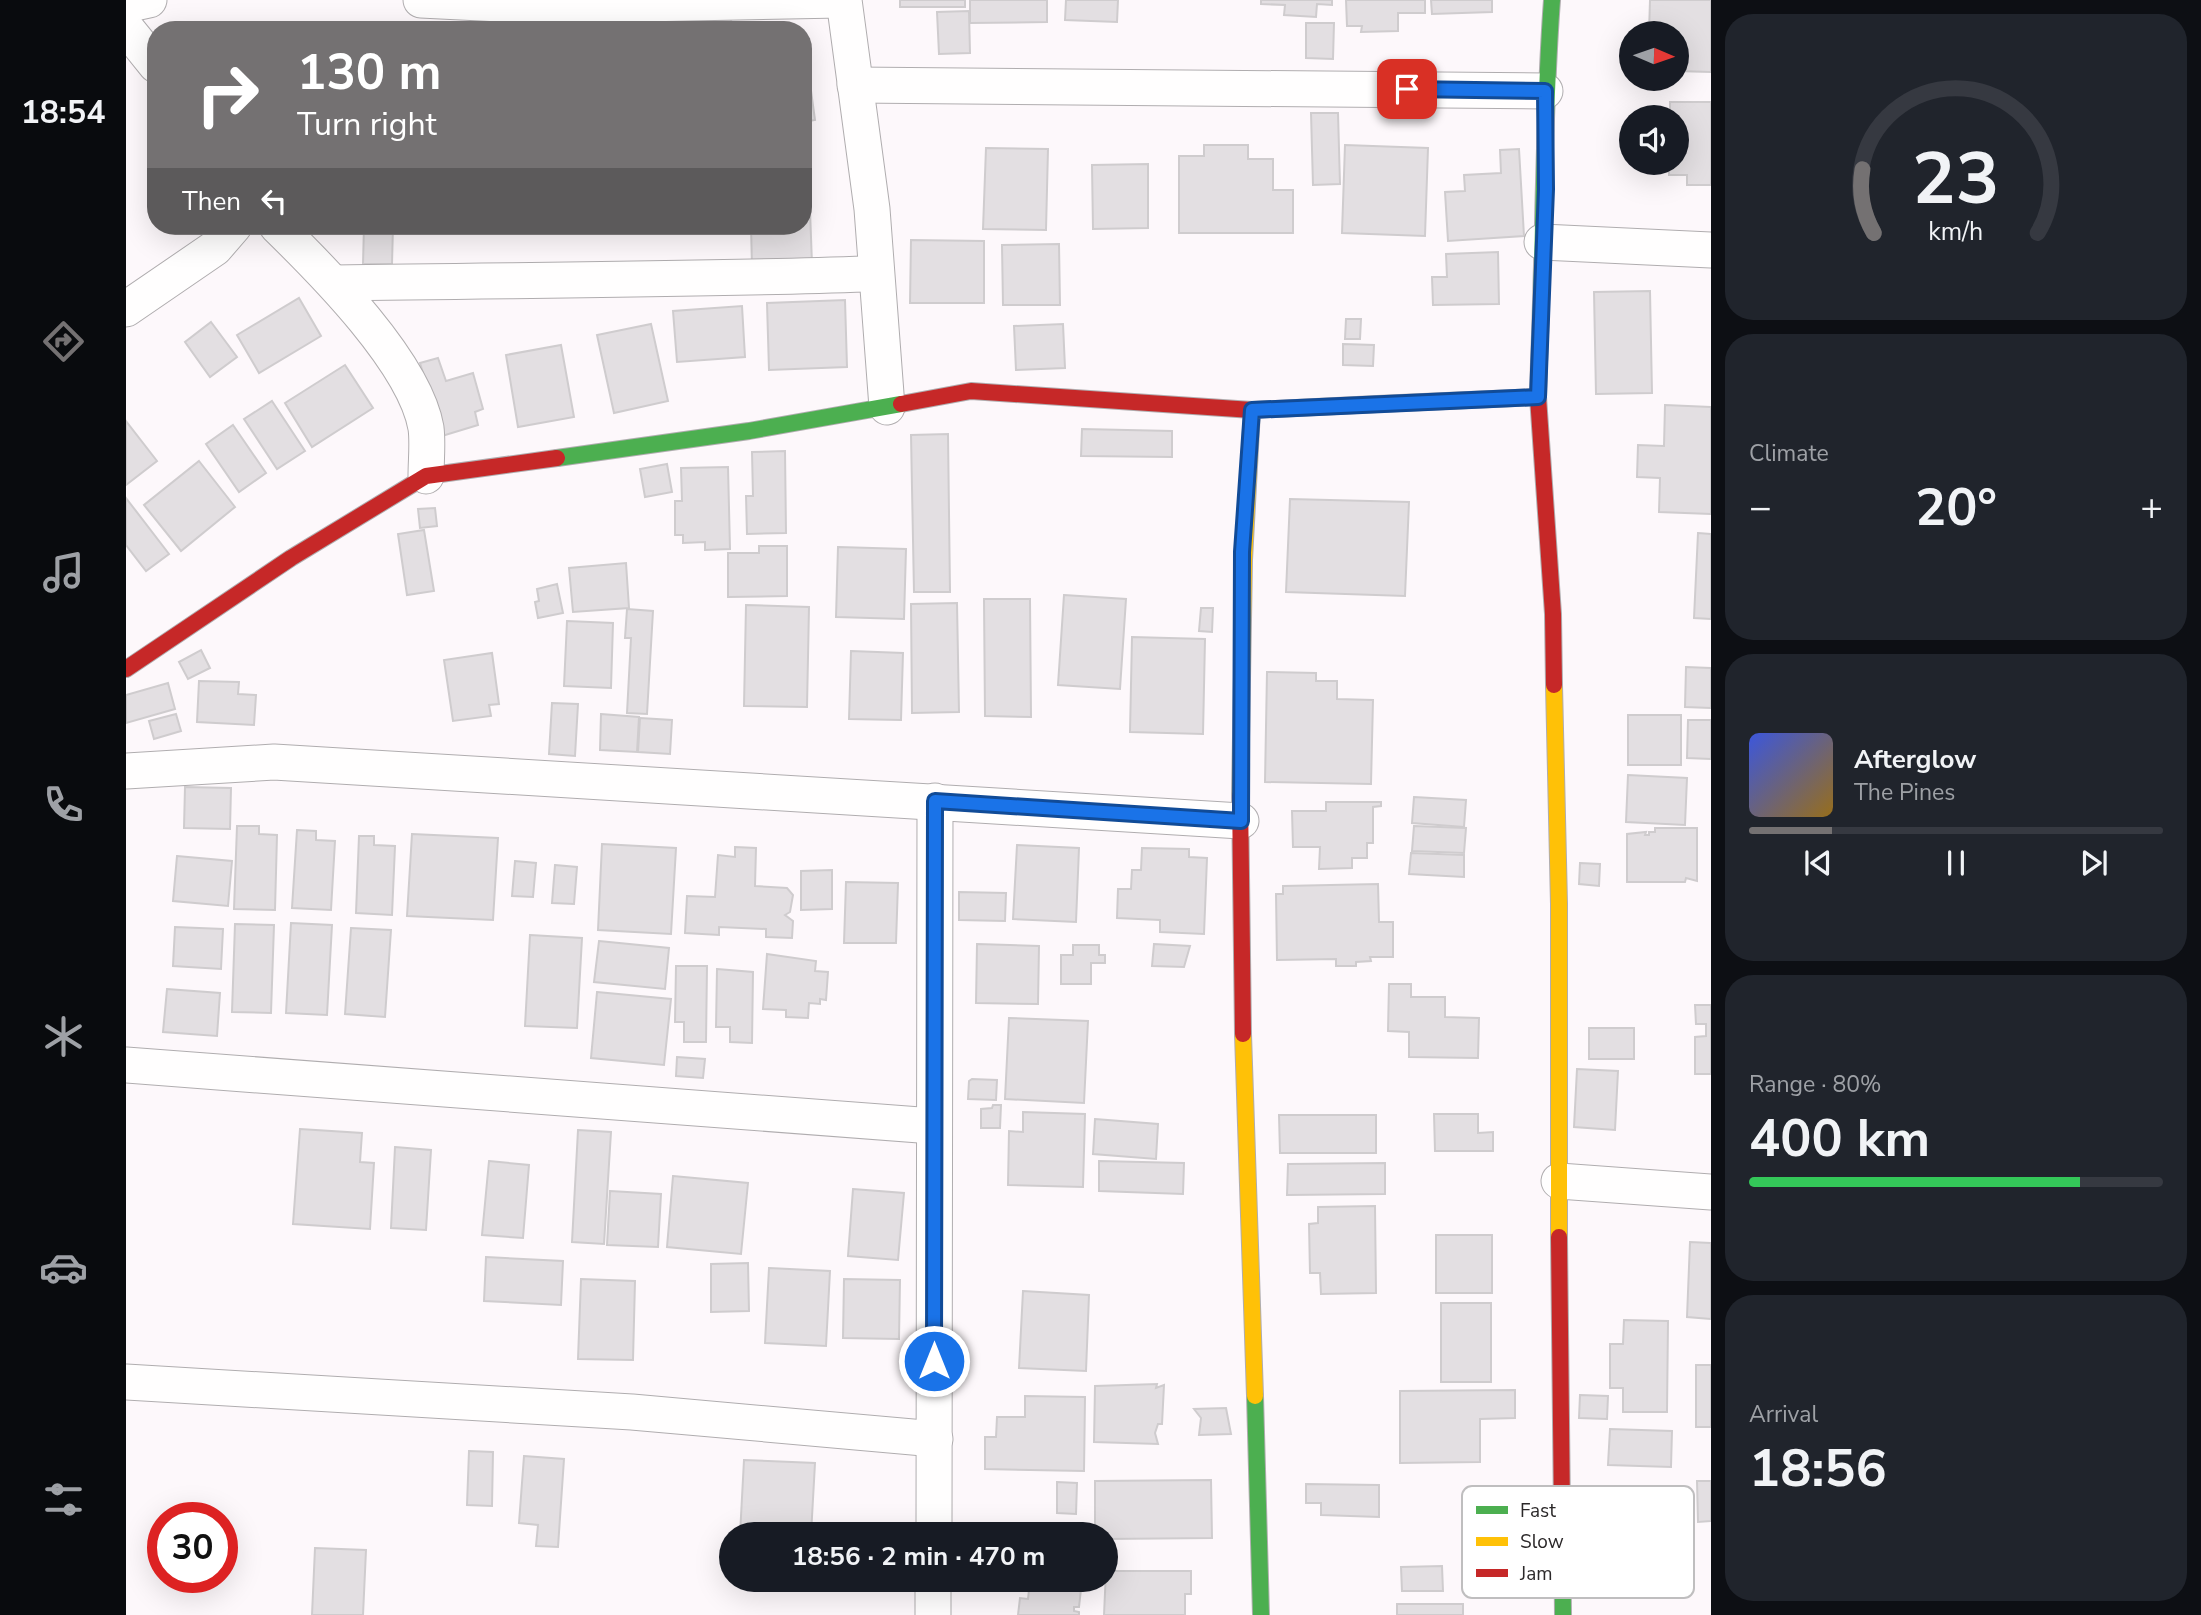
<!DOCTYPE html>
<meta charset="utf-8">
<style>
:root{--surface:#171b24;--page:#20242c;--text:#f1f3f6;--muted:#9ea1a6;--line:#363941;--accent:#747172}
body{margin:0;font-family:"Nunito Sans",sans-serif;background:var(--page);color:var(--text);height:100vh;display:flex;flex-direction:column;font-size:26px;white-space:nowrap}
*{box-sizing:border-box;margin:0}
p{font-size:23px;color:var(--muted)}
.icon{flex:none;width:38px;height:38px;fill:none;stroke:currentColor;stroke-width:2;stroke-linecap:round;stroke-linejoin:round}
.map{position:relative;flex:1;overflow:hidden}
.sheet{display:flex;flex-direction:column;gap:14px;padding:14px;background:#0d0f14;width:490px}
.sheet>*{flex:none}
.hud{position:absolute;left:21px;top:21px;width:665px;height:214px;border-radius:28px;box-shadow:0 7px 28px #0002;background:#747172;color:#fff;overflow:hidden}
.needle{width:46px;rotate:92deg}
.fabs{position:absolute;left:1493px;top:21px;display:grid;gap:14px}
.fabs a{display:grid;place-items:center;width:70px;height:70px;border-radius:50%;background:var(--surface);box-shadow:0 7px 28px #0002;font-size:35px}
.speed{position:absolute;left:21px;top:1502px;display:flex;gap:14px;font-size:35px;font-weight:700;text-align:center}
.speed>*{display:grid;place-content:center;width:91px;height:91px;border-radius:50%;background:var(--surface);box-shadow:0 7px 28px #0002;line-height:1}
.speed .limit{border:10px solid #d22;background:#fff;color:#111}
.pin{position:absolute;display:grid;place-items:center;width:60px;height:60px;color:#fff;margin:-30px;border-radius:14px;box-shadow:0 4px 10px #0006}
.me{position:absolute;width:77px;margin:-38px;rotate:0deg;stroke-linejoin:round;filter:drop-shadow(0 0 5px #0008)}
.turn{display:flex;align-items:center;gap:24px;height:147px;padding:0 35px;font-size:32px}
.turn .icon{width:91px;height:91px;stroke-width:2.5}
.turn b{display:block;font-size:49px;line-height:60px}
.then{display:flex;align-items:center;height:66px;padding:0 35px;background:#0003;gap:14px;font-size:26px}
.big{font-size:52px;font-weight:700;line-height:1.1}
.sheet .widget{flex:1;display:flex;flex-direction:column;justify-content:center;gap:10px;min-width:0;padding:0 24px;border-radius:28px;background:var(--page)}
.sheet .dial{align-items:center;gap:0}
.dial svg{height:182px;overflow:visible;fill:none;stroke:var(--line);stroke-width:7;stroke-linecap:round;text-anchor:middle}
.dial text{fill:var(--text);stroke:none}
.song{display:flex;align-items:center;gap:21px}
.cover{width:84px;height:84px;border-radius:10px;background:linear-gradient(135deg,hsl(230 70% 55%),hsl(40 70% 35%))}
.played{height:7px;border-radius:4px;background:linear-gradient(90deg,var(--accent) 20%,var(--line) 20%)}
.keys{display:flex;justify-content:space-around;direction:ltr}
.heat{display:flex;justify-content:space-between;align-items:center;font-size:38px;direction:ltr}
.charge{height:10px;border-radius:5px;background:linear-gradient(90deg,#34c759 80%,var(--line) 0)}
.trip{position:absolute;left:593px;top:1522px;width:399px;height:70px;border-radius:35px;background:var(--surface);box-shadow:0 7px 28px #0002;font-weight:700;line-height:70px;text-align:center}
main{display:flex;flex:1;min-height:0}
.tab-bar{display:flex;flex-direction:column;width:126px;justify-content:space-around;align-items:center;background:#090b0e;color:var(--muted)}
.tab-bar .icon{width:49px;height:49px}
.tab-bar .current{color:var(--accent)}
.tab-bar b{font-size:32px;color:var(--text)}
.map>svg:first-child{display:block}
</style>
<main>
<nav class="tab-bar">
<b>18:54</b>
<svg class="icon current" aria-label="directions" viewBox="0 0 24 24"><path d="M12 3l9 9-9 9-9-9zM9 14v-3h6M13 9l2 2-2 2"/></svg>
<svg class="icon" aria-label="music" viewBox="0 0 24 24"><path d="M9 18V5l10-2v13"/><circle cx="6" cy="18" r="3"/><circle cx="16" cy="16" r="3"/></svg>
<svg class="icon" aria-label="phone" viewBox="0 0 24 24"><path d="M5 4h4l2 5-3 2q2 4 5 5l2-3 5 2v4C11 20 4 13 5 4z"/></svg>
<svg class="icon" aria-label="climate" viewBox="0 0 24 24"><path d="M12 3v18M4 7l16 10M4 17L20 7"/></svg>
<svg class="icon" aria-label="car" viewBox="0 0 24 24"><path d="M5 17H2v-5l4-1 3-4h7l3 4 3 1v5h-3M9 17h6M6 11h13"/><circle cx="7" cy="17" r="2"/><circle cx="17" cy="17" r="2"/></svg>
<svg class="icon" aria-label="filters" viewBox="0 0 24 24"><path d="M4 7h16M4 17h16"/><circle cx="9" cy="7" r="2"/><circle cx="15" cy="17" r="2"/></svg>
</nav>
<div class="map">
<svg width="1585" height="1615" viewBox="0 0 1585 1615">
<rect width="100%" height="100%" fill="#fdf8fb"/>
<g fill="#e3dfe2" stroke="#cfccce" stroke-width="2">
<rect x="774" y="0" width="65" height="7"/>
<polygon points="844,0 921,0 921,22 844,23"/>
<polygon points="940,0 992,0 991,22 939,20"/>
<polygon points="1135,0 1206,0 1206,5 1191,4 1190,17 1158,15 1159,5 1135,4"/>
<polygon points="1220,0 1299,0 1299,13 1272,13 1272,31 1235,32 1236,26 1221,26"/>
<polygon points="1305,0 1366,0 1366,12 1306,14"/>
<polygon points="1524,0 1585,0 1585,72 1550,71 1550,33 1523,33"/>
<polygon points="843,11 844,53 813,54 811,12"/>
<polygon points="605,19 606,30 542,30 541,23"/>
<polygon points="1180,23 1208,23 1207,59 1180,58"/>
<polygon points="677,69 682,69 689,120 677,122"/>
<polygon points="1544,102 1585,102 1585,185 1561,185 1561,175 1543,175 1543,163 1550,163 1550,117 1544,117"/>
<polygon points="1185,113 1212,113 1214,184 1187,185"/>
<polygon points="1078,145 1122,145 1122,159 1147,159 1147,190 1167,190 1167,233 1053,233 1053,156 1078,156"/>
<polygon points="1219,145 1302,148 1299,236 1216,233"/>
<polygon points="860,148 922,149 920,230 857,229"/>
<polygon points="1393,149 1398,236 1322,241 1319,192 1339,191 1338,175 1375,173 1374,150"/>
<polygon points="682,156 686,264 626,266 625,226 677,226 677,157"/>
<polygon points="1022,164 1022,228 967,229 966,165"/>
<polygon points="238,226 267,226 266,264 237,264"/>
<polygon points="785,240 858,241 858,303 784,303"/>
<polygon points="933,244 934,305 877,305 876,245"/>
<polygon points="1372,252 1373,304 1307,305 1306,277 1321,277 1320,254"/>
<polygon points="1524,291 1526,393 1470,394 1468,292"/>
<polygon points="173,298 195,336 133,373 111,335"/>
<polygon points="719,300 721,367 643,370 641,303"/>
<polygon points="616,306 619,357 551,362 547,311"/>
<polygon points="1220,319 1235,319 1234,339 1219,339"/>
<polygon points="85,322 111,357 84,377 59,342"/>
<polygon points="525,324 542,401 488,413 471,335"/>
<polygon points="937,324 939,368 890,370 888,326"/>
<polygon points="1217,344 1248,345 1247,366 1217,365"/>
<polygon points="435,345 448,417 392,427 380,355"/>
<polygon points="312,358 320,381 347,373 357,409 349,412 352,425 316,436 294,363"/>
<polygon points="219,365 247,408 186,447 159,403"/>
<polygon points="146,401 179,451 151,469 118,419"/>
<polygon points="1539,405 1585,407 1585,514 1533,512 1534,478 1511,477 1512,445 1538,446"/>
<polygon points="0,421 31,461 0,485"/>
<polygon points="107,425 140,473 113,492 80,444"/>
<polygon points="956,429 1046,431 1046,457 955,456"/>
<polygon points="822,434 824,592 788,592 785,435"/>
<polygon points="659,451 660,533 621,534 620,496 627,496 626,452"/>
<polygon points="73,461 109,507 55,551 18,505"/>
<polygon points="541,464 546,492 519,497 514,469"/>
<polygon points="602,467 604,549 579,550 579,542 557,543 557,535 549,535 549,501 556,501 555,468"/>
<polygon points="0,498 43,554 20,571 0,545"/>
<polygon points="1164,499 1283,502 1279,596 1160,592"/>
<polygon points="309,508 311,526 294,528 292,509"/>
<polygon points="298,530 308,591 281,595 272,534"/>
<polygon points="1572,533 1585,534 1585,619 1568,618"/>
<polygon points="633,546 661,546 661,596 602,597 602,553 633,553"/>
<polygon points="712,547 780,549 778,619 710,617"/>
<polygon points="500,563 503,608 447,612 443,568"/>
<polygon points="431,584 437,613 412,618 409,602 413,601 411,589"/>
<polygon points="938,595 1000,599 994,689 932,685"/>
<polygon points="858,599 904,599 905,717 859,716"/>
<polygon points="831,603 833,712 786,713 785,604"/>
<polygon points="620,605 683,607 681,707 618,706"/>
<polygon points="1075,608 1087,608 1086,632 1073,631"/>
<polygon points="501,609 527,611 521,714 501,713 505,638 499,638"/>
<polygon points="441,621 487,623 485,688 438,686"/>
<polygon points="1006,637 1079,639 1077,734 1004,732"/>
<polygon points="75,650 84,668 62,679 53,662"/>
<polygon points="725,651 777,653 775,720 723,719"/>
<polygon points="366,653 373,704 363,705 365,716 327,721 318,660"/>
<polygon points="1560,667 1585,668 1585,708 1559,707"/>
<polygon points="1141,672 1190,673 1190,681 1211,681 1211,699 1247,700 1245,784 1139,782"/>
<polygon points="73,681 113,682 112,694 130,695 128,725 71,722"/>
<polygon points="42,683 49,709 0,723 0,695"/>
<polygon points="426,703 452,704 449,756 423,754"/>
<polygon points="50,714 55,731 28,739 23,721"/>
<polygon points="475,714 513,717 511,752 474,750"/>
<rect x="1502" y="715" width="53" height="50"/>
<polygon points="514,718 546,720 544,754 512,752"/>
<polygon points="1562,720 1585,720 1585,759 1561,758"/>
<polygon points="1502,775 1561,778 1559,825 1500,822"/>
<polygon points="59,787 105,788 104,829 58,828"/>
<polygon points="1288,797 1340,800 1338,827 1286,823"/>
<polygon points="1200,802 1255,802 1255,806 1247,807 1247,843 1241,843 1241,858 1226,858 1226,868 1193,869 1194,847 1167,847 1166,811 1200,811"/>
<polygon points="111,826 133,826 133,834 151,835 149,910 108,909"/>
<polygon points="1288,826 1340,828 1338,853 1286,851"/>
<polygon points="1529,828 1571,828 1571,881 1560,878 1559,882 1501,882 1501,834 1520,832 1519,835 1523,835 1523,832 1529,832"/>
<polygon points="171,830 190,831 190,840 209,841 205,910 166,908"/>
<polygon points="286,834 372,838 367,920 281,916"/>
<polygon points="233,836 248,836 248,845 269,846 266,915 230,913"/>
<polygon points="476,844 550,848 545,934 472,930"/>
<polygon points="891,845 953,848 950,922 887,919"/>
<polygon points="609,847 630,848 629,886 661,888 667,895 664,912 659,915 667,921 666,938 640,937 640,929 593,927 593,935 559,933 561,896 589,897 592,855 609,857"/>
<polygon points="1016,848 1063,849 1063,857 1081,858 1078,934 1034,932 1034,920 991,918 992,889 1005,889 1006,870 1015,870"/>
<polygon points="1285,853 1338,855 1338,877 1283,874"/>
<polygon points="51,856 106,861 102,906 47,901"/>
<polygon points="389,861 410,863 407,897 386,896"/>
<polygon points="1454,863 1474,864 1473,886 1453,884"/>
<polygon points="429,865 451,867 448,904 426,903"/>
<polygon points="706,870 706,909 675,910 675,871"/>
<polygon points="720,882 772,883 770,943 718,943"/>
<polygon points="1252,884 1253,922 1267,922 1267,957 1244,957 1245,961 1230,962 1230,966 1210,966 1210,959 1151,960 1150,894 1157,894 1157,886"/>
<polygon points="833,892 880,893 879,921 833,920"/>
<polygon points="165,923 206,925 201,1015 160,1013"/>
<polygon points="109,924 148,925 145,1013 106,1012"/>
<polygon points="49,927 97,929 95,969 47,966"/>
<polygon points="225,928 265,930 259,1017 219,1014"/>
<polygon points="404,935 456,938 451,1028 399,1026"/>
<polygon points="473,941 543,948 539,989 468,982"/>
<polygon points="851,944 913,946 912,1004 850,1003"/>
<polygon points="1028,944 1064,946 1058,967 1026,966"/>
<polygon points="947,945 973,945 973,955 979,955 979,963 965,963 965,984 935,984 935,955 947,955"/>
<polygon points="641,954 690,961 689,971 702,972 700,1000 694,999 694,1004 683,1003 682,1018 660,1017 660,1010 637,1009"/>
<polygon points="550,966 581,966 580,1042 558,1042 558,1022 549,1022"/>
<polygon points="591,969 627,972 626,1043 604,1042 604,1027 590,1027"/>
<polygon points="1263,984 1285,984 1285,997 1319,997 1319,1017 1353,1018 1352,1058 1283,1057 1283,1032 1262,1031"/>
<polygon points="41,989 94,993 91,1036 37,1032"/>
<polygon points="471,992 545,999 538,1065 465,1058"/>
<polygon points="1569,1005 1585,1005 1585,1074 1569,1074 1569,1037 1580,1036 1580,1024 1570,1024"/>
<polygon points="883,1018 962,1021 958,1103 879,1099"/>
<rect x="1463" y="1028" width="45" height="31"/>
<polygon points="551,1057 579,1059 577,1078 550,1076"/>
<polygon points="1451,1069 1492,1071 1489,1130 1448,1127"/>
<polygon points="846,1079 871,1080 870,1100 842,1099 843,1081"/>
<polygon points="867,1105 875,1105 874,1128 855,1128 855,1109 866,1108"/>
<polygon points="897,1112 959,1114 957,1187 882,1185 883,1131 897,1132"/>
<polygon points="1308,1114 1352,1114 1352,1133 1367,1132 1367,1151 1309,1151"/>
<polygon points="1153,1115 1250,1115 1250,1153 1154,1153"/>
<polygon points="969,1119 1032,1124 1030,1159 967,1154"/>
<polygon points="174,1129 236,1133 234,1162 248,1163 244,1229 167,1224"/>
<polygon points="452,1130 485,1132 478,1244 446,1242"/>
<polygon points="269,1147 305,1150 300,1230 265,1228"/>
<polygon points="363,1161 403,1165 397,1238 356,1235"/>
<polygon points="973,1161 1058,1163 1057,1194 973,1191"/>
<polygon points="1259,1163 1259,1194 1161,1195 1162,1164"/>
<polygon points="547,1176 622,1183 615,1254 541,1247"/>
<polygon points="727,1189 778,1193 772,1260 722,1256"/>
<polygon points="484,1191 535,1194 532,1247 481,1245"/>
<polygon points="1249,1206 1250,1293 1195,1294 1194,1273 1184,1273 1183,1224 1192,1223 1192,1207"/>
<rect x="1310" y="1235" width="56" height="58"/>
<polygon points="1564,1242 1585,1243 1585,1319 1561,1317"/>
<polygon points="360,1257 437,1261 435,1305 358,1301"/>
<polygon points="622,1263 623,1311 585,1312 585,1264"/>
<polygon points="643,1268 704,1271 700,1346 639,1343"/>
<polygon points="455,1279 509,1281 507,1360 452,1359"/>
<polygon points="718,1279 774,1280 773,1339 717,1338"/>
<polygon points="897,1291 963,1295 960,1371 893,1368"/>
<rect x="1315" y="1303" width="50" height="79"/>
<polygon points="1498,1320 1542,1321 1541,1412 1497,1412 1497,1388 1484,1388 1484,1344 1497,1344"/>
<rect x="1570" y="1365" width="15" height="62"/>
<polygon points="1031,1384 1030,1388 1038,1385 1036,1424 1032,1424 1029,1433 1032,1444 968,1442 969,1386"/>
<polygon points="1389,1390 1389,1418 1354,1419 1354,1462 1274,1463 1274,1391"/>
<polygon points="1454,1395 1482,1396 1481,1419 1453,1418"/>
<polygon points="899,1396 959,1397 958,1471 859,1469 859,1437 870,1437 871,1417 899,1417"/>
<polygon points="1100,1408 1105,1434 1073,1435 1075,1418 1068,1409"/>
<polygon points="1484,1429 1546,1431 1545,1467 1482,1465"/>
<polygon points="343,1451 367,1452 366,1506 341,1505"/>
<polygon points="398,1456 438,1459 432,1547 410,1546 412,1525 393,1523"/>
<polygon points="618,1460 689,1463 685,1535 614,1535"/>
<polygon points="1085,1480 1086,1538 980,1539 980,1535 969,1535 969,1481"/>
<polygon points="1571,1481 1585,1481 1585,1521 1572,1522"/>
<polygon points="931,1482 951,1483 950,1514 931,1513"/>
<polygon points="1180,1484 1253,1485 1253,1517 1195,1515 1195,1503 1180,1503"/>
<polygon points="189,1548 240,1550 237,1615 186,1615"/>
<polygon points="1316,1566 1317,1591 1276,1591 1275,1567"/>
<polygon points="980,1571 1065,1571 1065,1594 1059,1594 1059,1615 978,1615"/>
<polygon points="904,1580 956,1580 953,1607 948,1607 948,1611 953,1612 953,1615 892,1615 894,1598 902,1599"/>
<rect x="1271" y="1604" width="66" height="11"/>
</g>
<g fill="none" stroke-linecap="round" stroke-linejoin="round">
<defs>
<g id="street">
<polyline points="295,0 416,6 714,0"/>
<polyline points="718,0 746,209 761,407"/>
<polyline points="0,5 23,0"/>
<polyline points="0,28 30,65"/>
<polyline points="729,85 1419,91"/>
<path d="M151,226C197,271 289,363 300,428C302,443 300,461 300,476"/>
<polyline points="1416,242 1585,250"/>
<path d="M209,283C386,280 564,280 741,274"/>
<polyline points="0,309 89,248 108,226"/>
<polyline points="0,771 148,762 1115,821"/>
<polyline points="0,1065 807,1126"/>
<polyline points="1433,1181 1585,1192"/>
<polyline points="0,1382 506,1412 809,1439"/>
<polyline points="808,1535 809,801"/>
<polyline points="807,1615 807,1580"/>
</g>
<g id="fast">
<path d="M1413,362C1418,241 1417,120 1426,0"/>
<polyline points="431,458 623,431 775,404"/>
<polyline points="1129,1396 1135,1615"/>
<polyline points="1436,1514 1437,1615"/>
</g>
<g id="slow">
<polyline points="1251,404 1412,397"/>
<polyline points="1428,685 1433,904 1433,1237"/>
<polyline points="1114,796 1118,560 1126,410"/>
<polyline points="1117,1034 1129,1396"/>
</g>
<g id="jam">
<polyline points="1413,362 1412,397 1427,614 1428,685"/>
<polyline points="775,404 845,391 1126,410 1251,404"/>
<polyline points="0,669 165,558 300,476 431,458"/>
<polyline points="1114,796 1117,1034"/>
<polyline points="1433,1237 1436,1514"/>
</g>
</defs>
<use href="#street" stroke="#b0adaf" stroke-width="37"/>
<use href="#fast" stroke="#b0adaf" stroke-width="18"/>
<use href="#slow" stroke="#b0adaf" stroke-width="18"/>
<use href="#jam" stroke="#b0adaf" stroke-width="18"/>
<use href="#street" stroke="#fffefe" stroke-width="35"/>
<use href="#fast" stroke="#4caf50" stroke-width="16"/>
<use href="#slow" stroke="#ffc107" stroke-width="16"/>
<use href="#jam" stroke="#c62828" stroke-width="16"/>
</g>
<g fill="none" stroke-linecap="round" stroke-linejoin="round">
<defs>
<polyline id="route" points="808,1361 809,801 1115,821 1116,552 1126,410 1412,397 1420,189 1419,91 1281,89"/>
</defs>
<use href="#route" stroke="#114b97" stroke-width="18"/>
<use href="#route" stroke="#1a73e8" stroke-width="12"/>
</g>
<rect x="1336" y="1486" width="232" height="112" rx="10" fill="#fff" stroke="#bfbebf" stroke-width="2"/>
<rect x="1350" y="1506" width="32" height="8" fill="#4caf50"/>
<rect x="1350" y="1537" width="32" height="9" fill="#ffc107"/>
<rect x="1350" y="1569" width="32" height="8" fill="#c62828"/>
<g font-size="19" fill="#2b2829">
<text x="1394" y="1517">Fast</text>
<text x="1394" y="1548">Slow</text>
<text x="1394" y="1580">Jam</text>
</g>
</svg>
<div class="fabs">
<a><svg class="needle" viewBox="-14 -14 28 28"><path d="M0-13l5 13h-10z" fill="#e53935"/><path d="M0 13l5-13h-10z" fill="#9ea1a6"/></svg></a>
<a><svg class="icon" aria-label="sound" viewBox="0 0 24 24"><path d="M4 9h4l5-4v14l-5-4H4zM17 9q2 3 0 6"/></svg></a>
</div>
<div class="speed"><div class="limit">30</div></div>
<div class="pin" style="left:1281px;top:89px;background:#d93025"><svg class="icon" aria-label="arrive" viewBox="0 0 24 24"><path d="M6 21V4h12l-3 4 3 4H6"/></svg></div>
<svg class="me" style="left:808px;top:1361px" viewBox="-20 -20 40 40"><circle r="17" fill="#1a73e8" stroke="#fff" stroke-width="3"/><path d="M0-11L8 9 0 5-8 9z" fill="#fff"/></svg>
<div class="trip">18:56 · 2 min · 470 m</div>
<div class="hud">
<div class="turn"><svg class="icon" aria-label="right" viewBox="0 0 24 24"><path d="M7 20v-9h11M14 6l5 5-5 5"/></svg><div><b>130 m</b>Turn right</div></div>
<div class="then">Then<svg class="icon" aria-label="left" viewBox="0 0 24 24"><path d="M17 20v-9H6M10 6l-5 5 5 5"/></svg></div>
</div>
</div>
<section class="sheet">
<div class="widget dial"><svg viewBox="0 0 100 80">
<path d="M14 69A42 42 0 1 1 86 69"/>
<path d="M14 69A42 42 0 0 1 9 41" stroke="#747172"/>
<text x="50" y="56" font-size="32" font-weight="700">23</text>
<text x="50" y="72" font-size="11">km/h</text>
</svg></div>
<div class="widget"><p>Climate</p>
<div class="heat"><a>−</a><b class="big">20°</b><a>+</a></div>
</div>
<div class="widget">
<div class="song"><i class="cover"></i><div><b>Afterglow</b><p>The Pines</p></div></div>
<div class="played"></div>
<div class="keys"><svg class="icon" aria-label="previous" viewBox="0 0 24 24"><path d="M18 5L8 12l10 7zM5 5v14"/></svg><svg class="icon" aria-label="pause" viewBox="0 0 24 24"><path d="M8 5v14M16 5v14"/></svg><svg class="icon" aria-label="next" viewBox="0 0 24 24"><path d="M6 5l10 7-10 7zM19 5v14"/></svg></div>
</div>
<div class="widget"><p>Range · 80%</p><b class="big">400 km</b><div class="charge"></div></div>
<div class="widget"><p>Arrival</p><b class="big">18:56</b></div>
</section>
</main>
